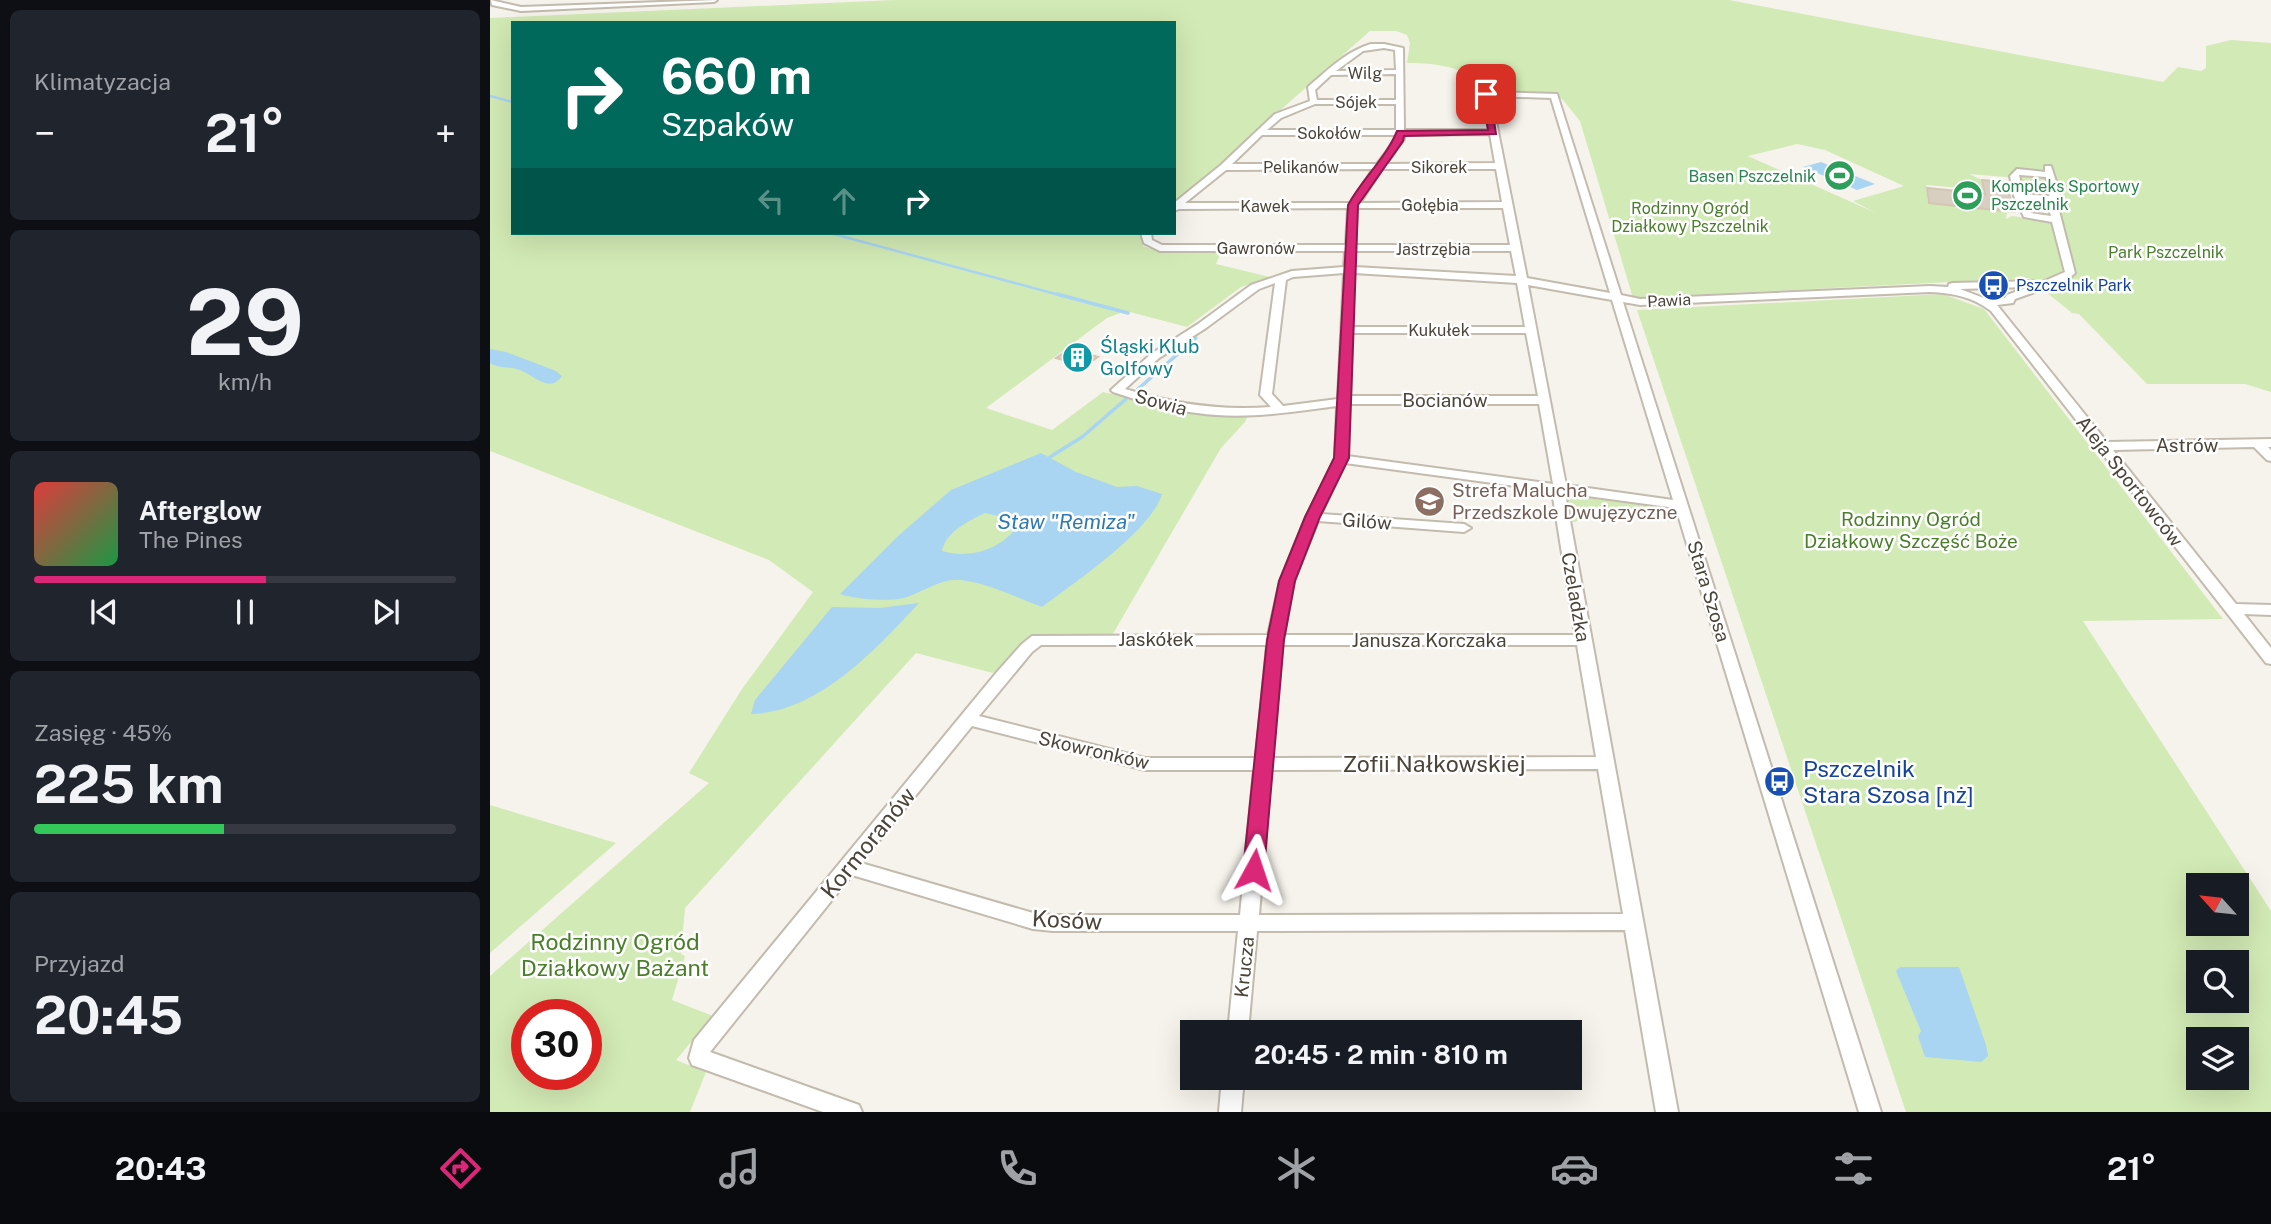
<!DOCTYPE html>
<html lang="pl">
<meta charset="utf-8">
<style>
:root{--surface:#171b24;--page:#20242c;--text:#f1f3f6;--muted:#9ea1a6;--line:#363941;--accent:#db2777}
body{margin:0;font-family:"Public Sans",sans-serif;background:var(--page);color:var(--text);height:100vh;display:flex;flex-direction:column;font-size:26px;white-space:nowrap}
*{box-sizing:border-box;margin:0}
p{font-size:23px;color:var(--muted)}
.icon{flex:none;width:38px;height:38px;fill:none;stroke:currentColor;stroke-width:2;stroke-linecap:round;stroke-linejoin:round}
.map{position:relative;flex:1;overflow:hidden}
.panel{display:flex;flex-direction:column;gap:10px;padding:10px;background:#0d0f14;width:490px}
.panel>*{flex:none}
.guide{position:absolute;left:21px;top:21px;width:665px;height:214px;border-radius:0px;box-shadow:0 7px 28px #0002;background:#00695c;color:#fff;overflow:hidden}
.needle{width:46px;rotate:297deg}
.controls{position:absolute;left:1696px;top:873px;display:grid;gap:14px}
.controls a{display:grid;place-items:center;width:63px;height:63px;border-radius:0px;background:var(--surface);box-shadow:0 7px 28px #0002;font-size:35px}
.speed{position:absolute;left:21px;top:999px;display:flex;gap:14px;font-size:35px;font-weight:700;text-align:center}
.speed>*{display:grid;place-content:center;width:91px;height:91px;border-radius:50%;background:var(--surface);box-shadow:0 7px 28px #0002;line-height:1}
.speed .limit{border:10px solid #d22;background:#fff;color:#111}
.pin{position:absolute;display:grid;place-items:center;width:60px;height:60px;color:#fff;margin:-30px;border-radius:14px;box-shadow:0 4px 10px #0006}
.me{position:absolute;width:77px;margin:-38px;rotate:5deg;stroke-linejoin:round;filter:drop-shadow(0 0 5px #0008)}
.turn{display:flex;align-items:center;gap:24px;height:147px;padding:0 35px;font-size:32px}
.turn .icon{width:91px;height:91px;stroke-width:2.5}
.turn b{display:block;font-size:49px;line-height:60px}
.lanes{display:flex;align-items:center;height:66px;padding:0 35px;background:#0003;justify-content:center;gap:35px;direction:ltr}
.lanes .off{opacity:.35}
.big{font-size:52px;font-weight:700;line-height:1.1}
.panel .card{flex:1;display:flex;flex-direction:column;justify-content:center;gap:10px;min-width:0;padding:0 24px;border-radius:10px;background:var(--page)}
.panel .dial{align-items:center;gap:0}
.dial b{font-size:91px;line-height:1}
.song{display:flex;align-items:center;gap:21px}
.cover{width:84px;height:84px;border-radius:10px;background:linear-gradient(135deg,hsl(0 70% 55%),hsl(140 70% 35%))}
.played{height:7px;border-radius:4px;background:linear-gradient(90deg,var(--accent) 55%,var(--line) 55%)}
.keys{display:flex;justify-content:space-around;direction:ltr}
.heat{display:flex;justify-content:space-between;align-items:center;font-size:38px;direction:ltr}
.charge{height:10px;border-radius:5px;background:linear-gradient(90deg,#34c759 45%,var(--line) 0)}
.trip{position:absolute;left:690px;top:1020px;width:402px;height:70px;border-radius:0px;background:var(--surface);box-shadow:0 7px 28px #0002;font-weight:700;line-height:70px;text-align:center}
.tabs{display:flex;height:112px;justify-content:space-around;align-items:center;background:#090b0e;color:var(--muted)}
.tabs .icon{width:49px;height:49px}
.tabs .selected{color:var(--accent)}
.tabs b{font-size:32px;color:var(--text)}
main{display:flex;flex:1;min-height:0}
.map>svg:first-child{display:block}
</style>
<main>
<section class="panel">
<div class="card"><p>Klimatyzacja</p>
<div class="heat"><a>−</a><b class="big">21°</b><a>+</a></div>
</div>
<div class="card dial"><b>29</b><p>km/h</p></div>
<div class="card">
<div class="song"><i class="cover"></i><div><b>Afterglow</b><p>The Pines</p></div></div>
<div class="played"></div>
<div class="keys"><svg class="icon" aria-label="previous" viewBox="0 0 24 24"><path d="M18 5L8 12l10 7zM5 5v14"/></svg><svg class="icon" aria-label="pause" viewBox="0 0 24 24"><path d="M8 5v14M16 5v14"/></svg><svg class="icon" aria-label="next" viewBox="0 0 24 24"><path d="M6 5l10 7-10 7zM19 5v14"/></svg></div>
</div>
<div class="card"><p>Zasięg · 45%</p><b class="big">225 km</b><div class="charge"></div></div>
<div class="card"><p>Przyjazd</p><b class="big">20:45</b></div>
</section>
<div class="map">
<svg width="1781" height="1112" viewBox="0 0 1781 1112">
<rect width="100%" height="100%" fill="#f6f3ec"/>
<g fill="#d2eab5" fill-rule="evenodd">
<path d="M404,0H1239L1673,82L1688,67L1711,71L1716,68V46L1741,40L1781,43V392L1755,384H1657L1589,314L1582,313L1539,278L1143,298L1090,121L1073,100L1063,93H1001C979,67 949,63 917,63L920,43L917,35L906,31H880L684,204V23H23V233H652L653,246L671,252H731L726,264L780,277L751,287L697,327L636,311L617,318L496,408L562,430L613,392L706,414L758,415L755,422L731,448L621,637L544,636L503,673L426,653L195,908L191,954L195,956L182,1000L223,1016L186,1060L216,1072L200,1112H0V976L219,783L199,773L252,689L323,592L279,560L0,451V18ZM1307,144L1335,150L1414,186L1363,201L1386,213L1258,156ZM1479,174L1527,178L1532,193L1551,196L1550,181L1566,182L1572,223L1522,216L1516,219L1517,212L1438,203L1436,185L1495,190L1492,180ZM37,1015H96V1074H37Z"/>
<path d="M1453,294L1494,309L1733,619L1593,621L1781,911V1112H1416L1147,310ZM1708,886H1746V924H1708ZM1708,962H1746V1001H1708ZM1708,1040H1746V1078H1708Z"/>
<polygon points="1081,493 1164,505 1173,508 1182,521 1152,520 1149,511 1105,512 1085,522 1080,522 1076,496"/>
<polygon points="0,805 126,843 0,953"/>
</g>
<g fill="#a9d4f2" fill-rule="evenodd">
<polygon points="1331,162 1385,184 1367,190 1313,167"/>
<path d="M0,349L16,352L66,371L72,376C59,395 42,373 27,369C17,366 9,369 0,363Z"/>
<path d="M551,453L586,472L627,487L647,486L672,494C661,531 584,583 552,607C526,597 498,583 470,580C451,578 432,593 414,598C400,602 364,599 350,594L407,537L461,490ZM495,513L521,519L526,528C510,550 478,559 452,551C456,531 479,521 495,513Z"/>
<path d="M429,603C385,650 329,712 261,714L265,700L342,607L389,608Z"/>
<polygon points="1410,967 1469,967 1496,1045 1498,1056 1491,1062 1435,1057 1428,1036 1431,1031 1406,971"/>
</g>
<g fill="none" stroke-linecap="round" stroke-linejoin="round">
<g stroke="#a9d4f2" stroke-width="2.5">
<polyline points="0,96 23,102"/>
<polyline points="340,233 573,296"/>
</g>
<g stroke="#a9d4f2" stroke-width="3.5">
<polyline points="567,294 638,313"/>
<polyline points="648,389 706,338"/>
<polyline points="560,457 592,437 636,399"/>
</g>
</g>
<g fill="#d8cfc1" stroke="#d3c7b4" stroke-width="2">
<polygon points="1492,180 1516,182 1524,212 1439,203 1437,188 1495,194"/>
<polygon points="579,349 608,357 595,366 566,358"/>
</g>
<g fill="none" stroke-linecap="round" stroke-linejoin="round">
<defs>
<g id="street">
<polygon points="1,0 31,7 227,0 224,2 31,11 2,5"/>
<path d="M881,44H894L913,48L914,130H999L992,91L987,85L991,83L1000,92L1067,94L1131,295L1150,299L1440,286L1458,287L1459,284L1463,283L1545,281L1550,283L1575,272L1562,222L1534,217L1524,196L1520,176L1527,169L1555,172V166H1561L1570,194L1566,199L1585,273L1576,281L1525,299L1523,303L1507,305L1617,442L1781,439V447H1778L1781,450V461L1777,460L1764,447L1623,450L1746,604L1781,605V615L1754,614L1781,648V664L1776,663L1501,311C1483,297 1463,293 1440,292L1150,305L1133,302L1391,1112H1369L1186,508L1075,493L1188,1112H1166L1135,930L767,931L758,1032H738L748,931H563L543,929L362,875L220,1052L369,1105L372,1112H333L202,1065L199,1058L204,1040L507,672L532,644L542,636L778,635L790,581L816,517L845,459L847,406C801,412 754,420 707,413C678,410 650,401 623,392L621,390L661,354L708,324L761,285L802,271L854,267L855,251H670L654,243L651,233H661L662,240L672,245H856L858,208L689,209L684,211V203L731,165L785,114L820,101L818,87C838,70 855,52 881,44ZM894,48L905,50L906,70L846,71L873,51ZM906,74V100H827L825,90L841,75ZM1001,96L1061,98L1120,293L1037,278ZM825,104H906V130H777L791,118ZM1000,134L1005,163L896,164L914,139V135ZM772,135H906V139L887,164H742ZM883,169L861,203H695L736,170ZM892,169H1006L1012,202L870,203ZM1529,175L1556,177L1560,194L1559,196L1533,194ZM1535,199L1557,201L1561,216L1541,213ZM867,208H1013L1020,245H865ZM865,251H1021L1026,276L865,267ZM854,273L848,399L793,406L782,394L796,280L803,277ZM864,273L1027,283L1035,327H862ZM785,283L770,395L781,407C730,411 684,404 635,389L669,358L716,328L769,289ZM1038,285L1122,300L1183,500L1076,485ZM1539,287L1517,295L1515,298L1499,300L1470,289ZM862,333H1036L1048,396H860ZM859,404H1049L1063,484L857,456ZM855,463L1062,491L1085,635H794L804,581L828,521L974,532L981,528L974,524L831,514ZM551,645H777L766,758H655L489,716L542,652ZM792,645H1087L1106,757L782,758ZM482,726L655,770H764L750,915H563L543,913L371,863ZM1108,769L1133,914L769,915L781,770Z"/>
<polygon points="732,1078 754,1078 751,1112 729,1112"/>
</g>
</defs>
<use href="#street" stroke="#c2bbae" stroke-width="4"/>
<use href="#street" fill="#fff" fill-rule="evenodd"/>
</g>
<path fill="#db2777" stroke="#8e194d" stroke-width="2" d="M996,91L1000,94L1006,134L914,136L913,141L868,205L859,458L830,517L805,581L794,640L774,870L771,876L764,878L756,876L753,870L777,640L789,581L815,517L844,458L858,205C872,179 896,158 907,131L998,130L992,94Z"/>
<defs>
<symbol id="stadium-disc" viewBox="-11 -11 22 22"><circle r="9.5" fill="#2e9e5b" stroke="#fff"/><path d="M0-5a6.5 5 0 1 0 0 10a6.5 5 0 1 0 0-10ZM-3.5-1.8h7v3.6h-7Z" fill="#fff"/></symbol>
<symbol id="bus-disc" viewBox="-11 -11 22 22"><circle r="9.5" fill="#1a4fb4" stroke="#fff"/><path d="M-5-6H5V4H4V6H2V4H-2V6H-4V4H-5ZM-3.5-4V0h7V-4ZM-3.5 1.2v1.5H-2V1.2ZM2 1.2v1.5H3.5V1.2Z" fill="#fff"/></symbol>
<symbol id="building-disc" viewBox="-11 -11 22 22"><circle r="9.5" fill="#0f9aa8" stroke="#fff"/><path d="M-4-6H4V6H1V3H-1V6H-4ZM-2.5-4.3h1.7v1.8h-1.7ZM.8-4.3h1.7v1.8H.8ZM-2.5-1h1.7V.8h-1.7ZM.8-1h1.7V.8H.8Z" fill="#fff"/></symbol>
<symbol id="school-disc" viewBox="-11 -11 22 22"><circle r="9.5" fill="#8d6e63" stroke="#fff"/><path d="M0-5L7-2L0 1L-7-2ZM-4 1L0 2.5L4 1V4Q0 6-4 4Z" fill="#fff"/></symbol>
</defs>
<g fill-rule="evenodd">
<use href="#stadium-disc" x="1332" y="158" width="35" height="35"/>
<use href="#stadium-disc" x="1460" y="178" width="35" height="35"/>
<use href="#bus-disc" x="1486" y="268" width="35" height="35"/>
<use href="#building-disc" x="570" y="340" width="35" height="35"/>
<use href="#school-disc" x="922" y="484" width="35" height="35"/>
<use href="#bus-disc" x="1272" y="764" width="35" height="35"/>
</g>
<g text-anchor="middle" stroke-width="5" stroke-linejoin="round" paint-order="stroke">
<g font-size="16" fill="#4b4439" stroke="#fff">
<text x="875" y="79">Wilg</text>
<text x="866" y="108">Sójek</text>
<text x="839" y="139">Sokołów</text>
<text x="811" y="173">Pelikanów</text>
<text x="949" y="173">Sikorek</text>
<text x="940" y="211">Gołębia</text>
<text x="775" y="212">Kawek</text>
<text x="766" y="254">Gawronów</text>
<text x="943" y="255">Jastrzębia</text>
<text transform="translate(1179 300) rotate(-3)" y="6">Pawia</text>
<text x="949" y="336">Kukułek</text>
</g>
<g font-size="16" fill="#27864d" stroke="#fff" text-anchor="end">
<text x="1326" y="182">Basen Pszczelnik</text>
<text x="1501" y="192" text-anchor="start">Kompleks Sportowy<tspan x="1501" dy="18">Pszczelnik</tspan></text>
</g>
<g font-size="16" fill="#4a7f2a" stroke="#fff">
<text x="1200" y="214">Rodzinny Ogród<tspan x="1200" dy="18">Działkowy Pszczelnik</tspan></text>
<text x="1676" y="258">Park Pszczelnik</text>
</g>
<g font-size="16" fill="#164399" stroke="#fff" text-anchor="start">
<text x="1526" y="291">Pszczelnik Park</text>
</g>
<g font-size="19" fill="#0d838f" stroke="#fff" text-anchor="start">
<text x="610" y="353">Śląski Klub<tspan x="610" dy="22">Golfowy</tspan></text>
</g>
<g font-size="19" fill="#4b4439" stroke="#fff">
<text x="955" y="407">Bocianów</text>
<text transform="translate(671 402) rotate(15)" y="7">Sowia</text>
<text x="1697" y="452">Astrów</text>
<text transform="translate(1640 481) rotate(52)" y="7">Aleja Sportowców</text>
<text transform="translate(877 521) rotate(4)" y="7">Gilów</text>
<text transform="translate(1219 591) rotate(73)" y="7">Stara Szosa</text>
<text transform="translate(1086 597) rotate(80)" y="7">Czeladzka</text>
<text x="666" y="646">Jaskółek</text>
<text x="939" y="647">Janusza Korczaka</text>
<text transform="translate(604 750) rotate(13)" y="7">Skowronków</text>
<text transform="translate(754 967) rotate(-84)" y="7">Krucza</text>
</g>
<g font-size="19" fill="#785e54" stroke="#fff" text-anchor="start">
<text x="962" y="497">Strefa Malucha<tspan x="962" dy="22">Przedszkole Dwujęzyczne</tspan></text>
</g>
<g font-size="19" fill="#4a7f2a" stroke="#fff">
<text x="1421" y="526">Rodzinny Ogród<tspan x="1421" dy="22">Działkowy Szczęść Boże</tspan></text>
</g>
<g font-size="21" font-style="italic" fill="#2e7ab2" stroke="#fff">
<text x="576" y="529">Staw "Remiza"</text>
</g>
<g font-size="23" fill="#4b4439" stroke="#fff">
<text x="944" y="772">Zofii Nałkowskiej</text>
<text transform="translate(378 843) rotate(-51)" y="8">Kormoranów</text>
<text transform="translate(577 920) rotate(3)" y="8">Kosów</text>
</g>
<g font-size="23" fill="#164399" stroke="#fff" text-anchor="start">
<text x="1313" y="777">Pszczelnik<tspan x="1313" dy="26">Stara Szosa [nż]</tspan></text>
</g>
<g font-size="23" fill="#4a7f2a" stroke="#fff">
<text x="125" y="950">Rodzinny Ogród<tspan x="125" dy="26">Działkowy Bażant</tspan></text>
</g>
</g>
</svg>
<div class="controls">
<a><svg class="needle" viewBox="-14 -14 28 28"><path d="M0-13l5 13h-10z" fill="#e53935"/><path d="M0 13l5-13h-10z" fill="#9ea1a6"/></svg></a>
<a><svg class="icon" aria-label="search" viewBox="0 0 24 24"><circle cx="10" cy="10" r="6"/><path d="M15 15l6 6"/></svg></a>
<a><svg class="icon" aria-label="layers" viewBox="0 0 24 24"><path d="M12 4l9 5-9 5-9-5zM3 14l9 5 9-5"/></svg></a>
</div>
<div class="speed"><div class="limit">30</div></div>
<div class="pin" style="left:996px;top:94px;background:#d93025"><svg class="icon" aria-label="arrive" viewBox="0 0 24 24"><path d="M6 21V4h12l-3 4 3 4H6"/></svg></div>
<svg class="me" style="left:764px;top:870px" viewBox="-20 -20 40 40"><path d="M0-17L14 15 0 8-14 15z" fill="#db2777" stroke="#fff" stroke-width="4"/></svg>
<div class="trip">20:45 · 2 min · 810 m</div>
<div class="guide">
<div class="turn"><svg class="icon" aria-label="right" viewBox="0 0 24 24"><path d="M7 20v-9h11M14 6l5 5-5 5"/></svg><div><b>660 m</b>Szpaków</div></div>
<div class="lanes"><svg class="icon off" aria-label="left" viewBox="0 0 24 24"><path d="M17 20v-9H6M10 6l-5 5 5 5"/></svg><svg class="icon off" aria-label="ahead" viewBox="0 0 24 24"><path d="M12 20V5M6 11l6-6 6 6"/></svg><svg class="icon" aria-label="right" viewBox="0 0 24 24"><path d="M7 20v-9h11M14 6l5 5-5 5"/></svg></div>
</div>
</div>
</main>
<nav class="tabs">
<b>20:43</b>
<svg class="icon selected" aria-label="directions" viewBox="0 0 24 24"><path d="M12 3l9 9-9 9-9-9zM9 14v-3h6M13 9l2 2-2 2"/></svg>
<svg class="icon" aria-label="music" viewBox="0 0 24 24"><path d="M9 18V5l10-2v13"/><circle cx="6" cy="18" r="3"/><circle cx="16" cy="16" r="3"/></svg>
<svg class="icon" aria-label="phone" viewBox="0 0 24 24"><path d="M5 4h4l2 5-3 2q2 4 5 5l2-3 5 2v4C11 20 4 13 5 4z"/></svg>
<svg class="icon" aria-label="climate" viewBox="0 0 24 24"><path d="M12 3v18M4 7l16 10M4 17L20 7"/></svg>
<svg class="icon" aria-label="car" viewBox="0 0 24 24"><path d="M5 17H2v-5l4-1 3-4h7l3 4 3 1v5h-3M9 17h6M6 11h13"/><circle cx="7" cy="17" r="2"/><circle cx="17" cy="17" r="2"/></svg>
<svg class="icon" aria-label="filters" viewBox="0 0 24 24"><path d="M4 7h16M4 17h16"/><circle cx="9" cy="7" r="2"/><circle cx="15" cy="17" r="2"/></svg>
<b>21°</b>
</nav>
